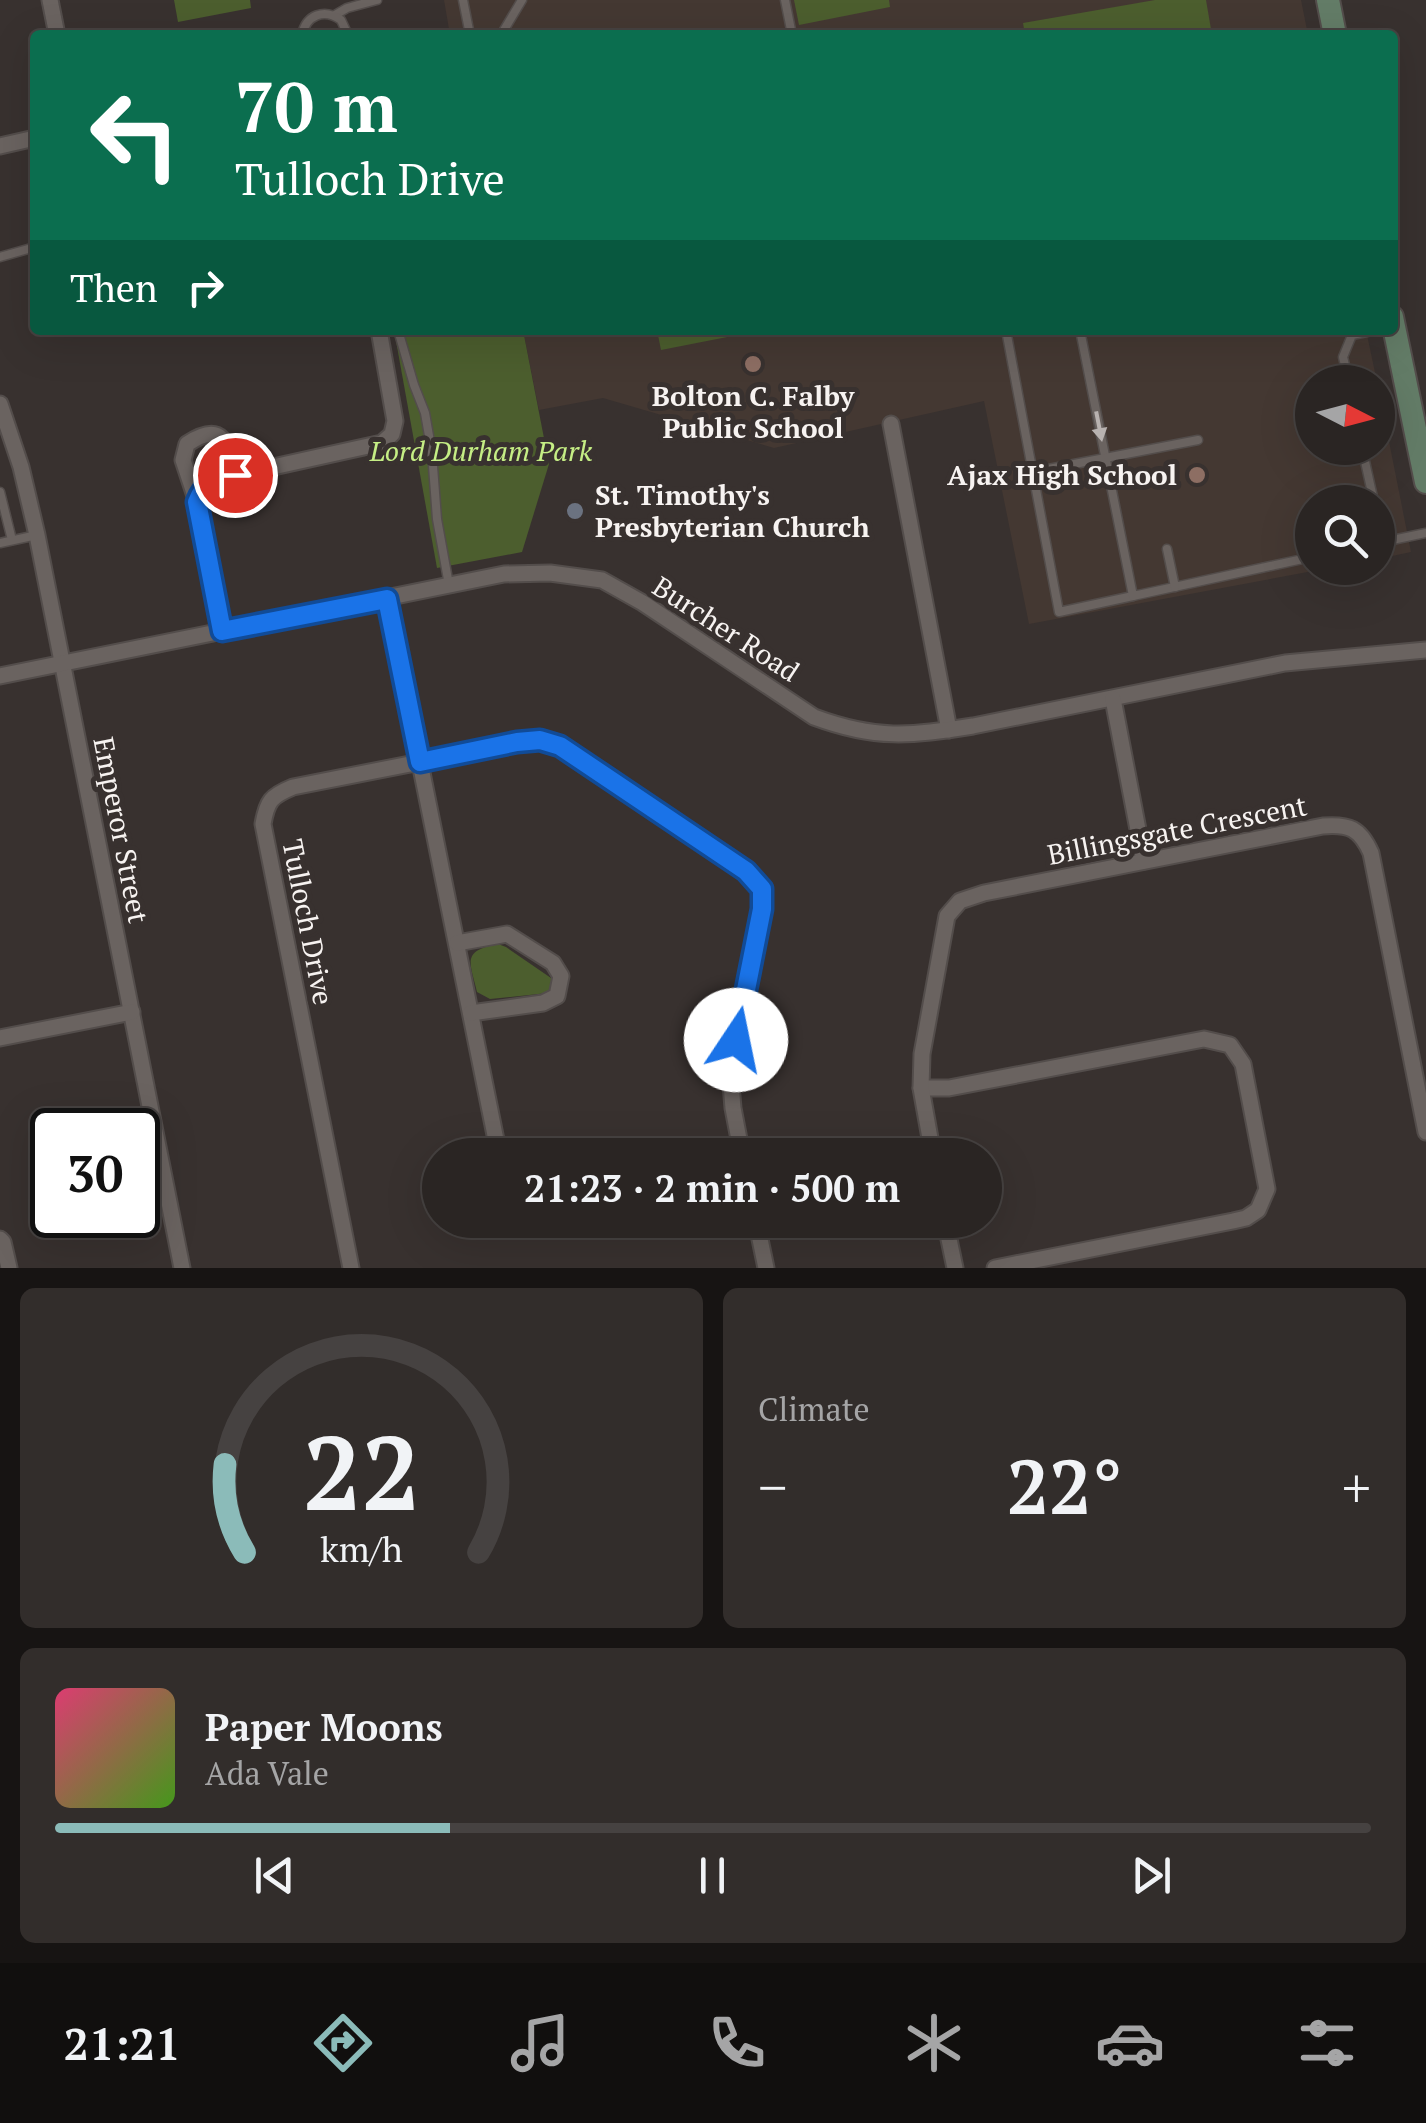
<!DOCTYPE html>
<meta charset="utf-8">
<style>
:root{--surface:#2a2523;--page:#322d2b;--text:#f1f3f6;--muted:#a5a5a6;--line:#464241;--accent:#8bbbb9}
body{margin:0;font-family:"PT Serif",serif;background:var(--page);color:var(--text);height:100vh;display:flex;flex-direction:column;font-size:38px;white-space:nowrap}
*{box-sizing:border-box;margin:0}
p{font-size:32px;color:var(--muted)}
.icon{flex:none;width:55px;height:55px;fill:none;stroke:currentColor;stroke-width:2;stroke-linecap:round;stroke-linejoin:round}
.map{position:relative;height:1268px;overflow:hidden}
.drawer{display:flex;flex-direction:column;gap:20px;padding:20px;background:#171413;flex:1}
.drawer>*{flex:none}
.top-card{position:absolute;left:30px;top:30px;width:1368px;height:305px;border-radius:10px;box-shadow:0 10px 40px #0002,0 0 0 2px var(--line);background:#0b6e4f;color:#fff;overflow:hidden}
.needle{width:65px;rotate:96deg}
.controls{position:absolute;left:1295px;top:365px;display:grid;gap:20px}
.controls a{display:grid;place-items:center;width:100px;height:100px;border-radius:50%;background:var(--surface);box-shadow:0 10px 40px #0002,0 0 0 2px var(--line);font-size:50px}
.speed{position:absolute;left:30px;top:1108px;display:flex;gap:20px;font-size:50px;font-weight:700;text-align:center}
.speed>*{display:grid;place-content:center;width:130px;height:130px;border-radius:50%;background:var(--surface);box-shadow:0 10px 40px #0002,0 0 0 2px var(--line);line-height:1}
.speed .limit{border:5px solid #111;border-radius:15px;background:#fff;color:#111}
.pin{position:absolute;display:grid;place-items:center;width:85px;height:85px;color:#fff;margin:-42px;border:5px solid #fff;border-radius:50%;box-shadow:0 2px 10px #0007}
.me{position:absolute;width:110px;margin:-55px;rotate:11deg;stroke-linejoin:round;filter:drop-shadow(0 0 8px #0008)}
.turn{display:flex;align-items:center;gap:35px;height:210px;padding:0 40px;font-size:45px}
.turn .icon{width:130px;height:130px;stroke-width:2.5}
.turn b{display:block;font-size:70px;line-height:85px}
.then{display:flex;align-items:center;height:95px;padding:0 40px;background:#0003;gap:20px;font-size:38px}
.big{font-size:75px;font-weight:700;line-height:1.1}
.drawer .card{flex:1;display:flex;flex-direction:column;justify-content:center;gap:15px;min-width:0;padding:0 35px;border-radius:15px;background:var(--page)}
.drawer .dial{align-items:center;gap:0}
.dial svg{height:260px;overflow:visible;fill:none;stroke:var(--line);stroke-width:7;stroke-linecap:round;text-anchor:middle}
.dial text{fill:var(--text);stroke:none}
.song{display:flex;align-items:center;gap:30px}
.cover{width:120px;height:120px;border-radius:15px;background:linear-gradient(135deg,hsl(340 70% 55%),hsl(100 70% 35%))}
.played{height:10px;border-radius:5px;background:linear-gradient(90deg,var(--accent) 30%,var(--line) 30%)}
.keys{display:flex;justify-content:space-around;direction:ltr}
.heat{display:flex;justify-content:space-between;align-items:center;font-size:55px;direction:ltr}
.drawer .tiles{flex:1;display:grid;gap:20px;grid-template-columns:1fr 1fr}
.card:last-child{grid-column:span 2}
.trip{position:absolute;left:422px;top:1138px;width:580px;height:100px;border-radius:50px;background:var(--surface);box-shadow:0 10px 40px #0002,0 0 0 2px var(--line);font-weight:700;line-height:100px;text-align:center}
.menu{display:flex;height:160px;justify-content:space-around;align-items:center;background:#110f0e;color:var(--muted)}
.menu .icon{width:70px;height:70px}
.menu .on{color:var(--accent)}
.menu b{font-size:45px;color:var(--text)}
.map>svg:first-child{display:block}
</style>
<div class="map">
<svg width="1426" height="1268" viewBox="0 0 1426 1268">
<rect width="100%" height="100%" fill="#38312f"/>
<g fill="#443832">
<polygon points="444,0 1301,0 1308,35 450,35"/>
<polygon points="523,330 1366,330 1377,382 1312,382 1312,448 1378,448 1378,386 1411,552 1378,559 1378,502 1312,502 1312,568 1329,568 1029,624 984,401 774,448 603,398 539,410"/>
</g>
<g fill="#4c5e2e">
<polygon points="174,0 250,0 251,8 178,22"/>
<polygon points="794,0 889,0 890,7 799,25"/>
<polygon points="1155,0 1206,0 1212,35 1025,35 1023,23"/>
<polygon points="394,330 523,330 549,464 522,552 437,568"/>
<polygon points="657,330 763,330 661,350"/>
<path d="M498,944L506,947L551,978L552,986L548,993L490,999L477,992C470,962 461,951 498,944Z"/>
</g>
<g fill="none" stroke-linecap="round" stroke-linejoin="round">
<defs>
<g id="lane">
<polyline points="463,0 470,35"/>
<polyline points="785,0 792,35"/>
<polyline points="335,15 347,8 377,0"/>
<path d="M302,35C306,15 324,8 341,20L348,35"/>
<polyline points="501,35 522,0"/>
<polyline points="0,257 35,247"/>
<polyline points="1006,330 1059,612 1133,596"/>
<polyline points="1080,330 1133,596 1312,557"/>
<polyline points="379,332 398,330 414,385 425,413 432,453 437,519 449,585"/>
<polyline points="1349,382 1343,357 1352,335 1376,330"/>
<polyline points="1362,448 1374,502"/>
<polyline points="1033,472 1198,440"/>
<polyline points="0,492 12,540"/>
<polyline points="1378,518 1382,542"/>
<polyline points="0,543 37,535"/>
<polyline points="1378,543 1426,533"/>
<polyline points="1167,549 1175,587"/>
</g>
<g id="street">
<polyline points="50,0 57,35"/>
<polyline points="0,146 35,138"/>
<polyline points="0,404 21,467 37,535 182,1268"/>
<polyline points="891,424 949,730"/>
<path d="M197,502L183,460L187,444C223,420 228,444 235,475"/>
<polyline points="387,599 499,1155"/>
<polyline points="221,631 197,502 201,491 214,480 382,443 392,434 395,421 379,330"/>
<path d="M0,676L504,574L550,573L602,580L643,603L814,717C876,740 910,736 973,726L1285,663L1426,650"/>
<polyline points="1113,699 1144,861"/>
<polyline points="457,943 507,934 553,963 561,976 557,996 543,1003 471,1013"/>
<polyline points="0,1038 132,1012"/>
<polyline points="921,1088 949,1088 1204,1039 1230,1045 1243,1064 1267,1189 1258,1210 1246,1218 1233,1221 995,1268"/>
<polyline points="714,1155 741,1149"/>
<path d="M933,1155L921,1088L922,1054L947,916L960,901L984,893L1323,826C1349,824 1360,828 1371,853L1426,1132"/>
<polyline points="756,1220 766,1268"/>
<polyline points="945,1220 955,1268"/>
<polyline points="0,1239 3,1242 9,1268"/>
<path d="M351,1268L263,824C267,801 271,796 293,787L517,743L540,740L559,746L746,871L761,889L763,909L730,1072L733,1108L742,1155"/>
</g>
<g id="secondary">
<polyline points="1328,0 1335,35"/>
<polyline points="1392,317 1426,482"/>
</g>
</defs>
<use href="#lane" stroke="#534d4b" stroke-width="11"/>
<use href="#street" stroke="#534d4b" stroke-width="19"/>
<use href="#secondary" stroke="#534d4b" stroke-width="26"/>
<use href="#lane" stroke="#6a6360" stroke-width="8"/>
<use href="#street" stroke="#6a6360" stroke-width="15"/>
<use href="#secondary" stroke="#637c67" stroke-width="22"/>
</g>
<defs><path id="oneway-solid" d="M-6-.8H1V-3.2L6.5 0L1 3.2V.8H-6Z" transform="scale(2.5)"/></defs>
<use fill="#b8b2b0" href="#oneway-solid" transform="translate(1099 426) rotate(79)"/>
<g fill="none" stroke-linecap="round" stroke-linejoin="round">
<defs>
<path id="route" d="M235,475C216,479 204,483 197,502L222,631L387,599L420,762L517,742L540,740L560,746L746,871L762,889V909L736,1040"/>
</defs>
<use href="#route" stroke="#114b97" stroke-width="25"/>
<use href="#route" stroke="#1a73e8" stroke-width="18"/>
</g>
<g fill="#8d6e63" stroke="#38312f" stroke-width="4">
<circle cx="753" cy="364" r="10"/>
<circle cx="1197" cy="475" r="10"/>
</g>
<circle fill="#6b7280" stroke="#38312f" stroke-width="4" cx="575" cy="511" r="10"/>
<g text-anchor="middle" stroke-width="10" stroke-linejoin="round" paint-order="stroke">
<g font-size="28" font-weight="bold" fill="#f7f3f1" stroke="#38312f">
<text x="753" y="406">Bolton C. Falby<tspan x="753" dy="32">Public School</tspan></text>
<text x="1177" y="485" text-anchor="end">Ajax High School</text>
<text x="595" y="505" text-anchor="start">St. Timothy's<tspan x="595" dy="32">Presbyterian Church</tspan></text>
</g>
<g font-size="28" font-style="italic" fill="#c5ee85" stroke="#38312f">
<text x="481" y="461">Lord Durham Park</text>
</g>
<g font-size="28" fill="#f7f3f1" stroke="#38312f">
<text transform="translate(726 629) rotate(33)" y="10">Burcher Road</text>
<text transform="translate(121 830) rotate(79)" y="10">Emperor Street</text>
<text transform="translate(1177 830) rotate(-11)" y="10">Billingsgate Crescent</text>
<text transform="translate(308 922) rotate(79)" y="10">Tulloch Drive</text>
</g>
</g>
</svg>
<div class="controls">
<a><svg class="needle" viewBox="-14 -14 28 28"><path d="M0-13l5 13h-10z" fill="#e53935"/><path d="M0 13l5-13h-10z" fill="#a5a5a6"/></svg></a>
<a><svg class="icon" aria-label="search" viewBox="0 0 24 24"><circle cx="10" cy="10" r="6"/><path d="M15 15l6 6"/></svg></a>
</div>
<div class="speed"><div class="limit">30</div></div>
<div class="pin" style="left:235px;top:475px;background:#d93025"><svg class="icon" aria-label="arrive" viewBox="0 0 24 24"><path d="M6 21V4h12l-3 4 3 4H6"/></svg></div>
<svg class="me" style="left:736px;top:1040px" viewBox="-20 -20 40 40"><circle r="19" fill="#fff"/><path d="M0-13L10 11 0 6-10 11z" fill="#1a73e8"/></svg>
<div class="trip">21:23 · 2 min · 500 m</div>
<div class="top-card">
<div class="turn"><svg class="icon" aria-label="left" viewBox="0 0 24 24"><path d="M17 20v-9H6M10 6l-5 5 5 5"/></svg><div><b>70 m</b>Tulloch Drive</div></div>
<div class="then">Then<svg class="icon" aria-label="right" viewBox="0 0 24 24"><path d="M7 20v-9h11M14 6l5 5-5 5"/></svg></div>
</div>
</div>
<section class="drawer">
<div class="tiles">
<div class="card dial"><svg viewBox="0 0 100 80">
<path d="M14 69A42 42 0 1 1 86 69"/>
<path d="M14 69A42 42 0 0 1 8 42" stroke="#8bbbb9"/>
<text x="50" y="56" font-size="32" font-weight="700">22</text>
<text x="50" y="72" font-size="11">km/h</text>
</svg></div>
<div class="card"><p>Climate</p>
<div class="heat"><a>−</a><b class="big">22°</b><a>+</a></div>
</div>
<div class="card">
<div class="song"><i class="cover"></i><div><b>Paper Moons</b><p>Ada Vale</p></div></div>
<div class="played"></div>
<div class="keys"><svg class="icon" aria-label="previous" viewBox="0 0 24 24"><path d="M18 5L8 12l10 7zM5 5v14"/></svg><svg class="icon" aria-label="pause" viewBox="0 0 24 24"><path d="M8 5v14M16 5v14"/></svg><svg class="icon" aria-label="next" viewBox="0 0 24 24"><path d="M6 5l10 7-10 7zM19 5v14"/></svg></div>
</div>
</div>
</section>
<nav class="menu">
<b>21:21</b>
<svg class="icon on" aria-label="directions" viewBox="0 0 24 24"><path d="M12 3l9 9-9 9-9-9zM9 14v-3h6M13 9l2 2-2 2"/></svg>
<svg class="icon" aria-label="music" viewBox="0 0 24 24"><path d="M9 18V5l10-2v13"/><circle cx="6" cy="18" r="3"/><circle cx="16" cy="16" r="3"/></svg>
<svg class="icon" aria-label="phone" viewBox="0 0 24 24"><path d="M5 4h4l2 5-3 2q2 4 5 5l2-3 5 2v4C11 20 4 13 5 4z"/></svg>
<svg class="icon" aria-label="climate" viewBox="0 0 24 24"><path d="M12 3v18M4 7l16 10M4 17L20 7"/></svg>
<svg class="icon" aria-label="car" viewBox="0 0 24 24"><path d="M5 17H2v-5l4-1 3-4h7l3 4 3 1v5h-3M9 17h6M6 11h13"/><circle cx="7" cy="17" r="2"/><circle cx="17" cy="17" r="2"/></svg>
<svg class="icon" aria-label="filters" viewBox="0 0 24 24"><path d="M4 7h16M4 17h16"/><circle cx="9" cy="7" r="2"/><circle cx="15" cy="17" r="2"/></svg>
</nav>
